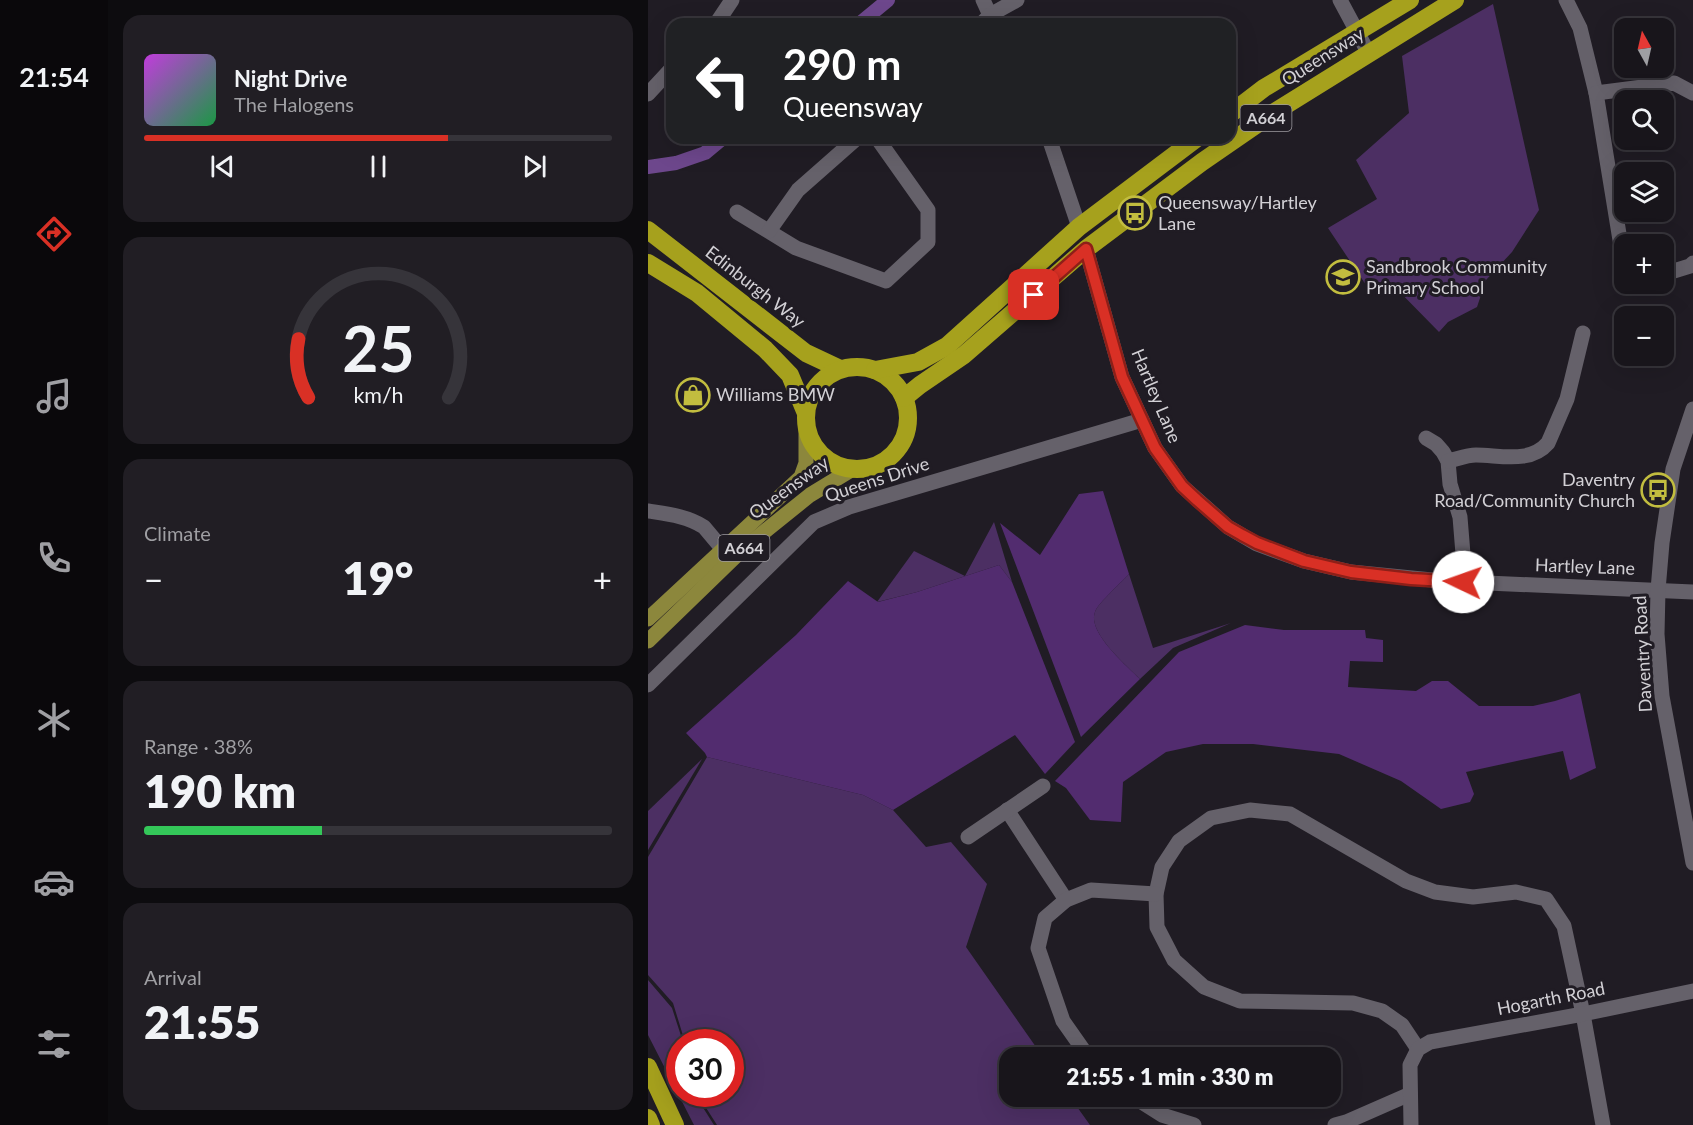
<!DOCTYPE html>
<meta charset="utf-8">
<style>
:root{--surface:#18151b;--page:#211e24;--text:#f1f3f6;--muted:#9f9fa3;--line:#36343a;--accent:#d93025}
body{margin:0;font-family:Lato,sans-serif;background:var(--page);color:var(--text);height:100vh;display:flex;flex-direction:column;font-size:22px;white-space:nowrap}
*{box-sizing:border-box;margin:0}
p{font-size:20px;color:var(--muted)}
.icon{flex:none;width:33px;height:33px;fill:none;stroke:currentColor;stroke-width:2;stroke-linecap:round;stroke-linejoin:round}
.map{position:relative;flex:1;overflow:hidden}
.drawer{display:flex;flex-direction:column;gap:15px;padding:15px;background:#0d0c0f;width:540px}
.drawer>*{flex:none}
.banner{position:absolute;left:18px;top:18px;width:570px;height:126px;border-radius:18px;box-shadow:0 6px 24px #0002,0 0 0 2px var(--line);background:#202124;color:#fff;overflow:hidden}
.needle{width:39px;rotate:352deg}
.buttons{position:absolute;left:966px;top:18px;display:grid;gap:12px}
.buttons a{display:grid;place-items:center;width:60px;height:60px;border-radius:12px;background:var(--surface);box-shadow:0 6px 24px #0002,0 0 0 2px var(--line);font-size:30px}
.speed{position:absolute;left:18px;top:1029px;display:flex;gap:12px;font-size:30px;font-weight:700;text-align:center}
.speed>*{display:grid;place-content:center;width:78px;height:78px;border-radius:50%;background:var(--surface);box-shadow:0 6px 24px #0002,0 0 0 2px var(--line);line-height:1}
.speed .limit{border:9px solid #d22;background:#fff;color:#111}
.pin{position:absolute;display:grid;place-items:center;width:51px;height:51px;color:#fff;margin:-26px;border-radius:12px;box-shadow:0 3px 9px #0006}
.me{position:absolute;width:66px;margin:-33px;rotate:273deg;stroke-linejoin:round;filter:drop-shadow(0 0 4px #0008)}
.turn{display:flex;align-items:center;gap:21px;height:126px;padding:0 18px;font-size:27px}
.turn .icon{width:78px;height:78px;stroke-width:2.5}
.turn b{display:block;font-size:42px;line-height:51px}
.big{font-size:45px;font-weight:800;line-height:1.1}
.drawer .tile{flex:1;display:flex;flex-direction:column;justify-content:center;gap:9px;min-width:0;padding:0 21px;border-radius:18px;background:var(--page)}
.drawer .dial{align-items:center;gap:0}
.dial svg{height:156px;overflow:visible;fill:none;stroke:var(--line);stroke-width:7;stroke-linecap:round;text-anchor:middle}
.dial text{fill:var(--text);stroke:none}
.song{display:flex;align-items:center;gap:18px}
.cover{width:72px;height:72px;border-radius:9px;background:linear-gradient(135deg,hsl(290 70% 55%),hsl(140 70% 35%))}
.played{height:6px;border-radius:3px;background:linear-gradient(90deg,var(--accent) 65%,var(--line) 65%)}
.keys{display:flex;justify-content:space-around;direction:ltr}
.heat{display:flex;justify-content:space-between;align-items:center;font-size:33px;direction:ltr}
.charge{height:9px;border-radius:4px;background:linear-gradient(90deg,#34c759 38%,var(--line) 0)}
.trip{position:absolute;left:351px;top:1047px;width:342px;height:60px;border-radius:18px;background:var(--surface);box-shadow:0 6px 24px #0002,0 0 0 2px var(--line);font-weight:800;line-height:60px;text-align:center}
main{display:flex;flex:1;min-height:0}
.tab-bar{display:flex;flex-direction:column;width:108px;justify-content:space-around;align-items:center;background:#0a080b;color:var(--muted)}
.tab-bar .icon{width:42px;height:42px}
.tab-bar .current{color:var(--accent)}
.tab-bar b{font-size:27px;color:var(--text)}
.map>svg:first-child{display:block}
</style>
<main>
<nav class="tab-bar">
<b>21:54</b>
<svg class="icon current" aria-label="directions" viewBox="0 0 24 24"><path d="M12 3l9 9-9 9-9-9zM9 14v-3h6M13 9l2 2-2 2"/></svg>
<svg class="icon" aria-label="music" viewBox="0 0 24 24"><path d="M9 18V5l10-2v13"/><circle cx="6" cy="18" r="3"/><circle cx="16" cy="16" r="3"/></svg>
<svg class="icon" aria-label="phone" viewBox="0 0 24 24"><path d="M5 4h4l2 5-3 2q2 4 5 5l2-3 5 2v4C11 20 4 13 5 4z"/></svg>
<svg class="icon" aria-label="climate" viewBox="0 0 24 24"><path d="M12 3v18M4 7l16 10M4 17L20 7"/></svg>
<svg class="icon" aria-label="car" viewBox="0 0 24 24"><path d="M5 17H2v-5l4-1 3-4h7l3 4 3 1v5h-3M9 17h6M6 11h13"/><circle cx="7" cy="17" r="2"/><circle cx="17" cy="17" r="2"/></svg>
<svg class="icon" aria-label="filters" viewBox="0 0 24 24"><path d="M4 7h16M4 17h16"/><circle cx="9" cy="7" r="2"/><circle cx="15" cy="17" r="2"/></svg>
</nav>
<section class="drawer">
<div class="tile">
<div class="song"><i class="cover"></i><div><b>Night Drive</b><p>The Halogens</p></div></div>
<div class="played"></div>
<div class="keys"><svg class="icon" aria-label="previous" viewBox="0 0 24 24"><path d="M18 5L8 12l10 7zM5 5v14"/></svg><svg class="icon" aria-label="pause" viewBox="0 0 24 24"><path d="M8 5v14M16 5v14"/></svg><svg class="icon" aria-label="next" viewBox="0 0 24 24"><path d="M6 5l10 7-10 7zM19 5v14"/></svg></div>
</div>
<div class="tile dial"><svg viewBox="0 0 100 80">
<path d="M14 69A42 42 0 1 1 86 69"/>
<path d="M14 69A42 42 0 0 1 9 39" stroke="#d93025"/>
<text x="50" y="56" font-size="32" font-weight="700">25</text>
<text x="50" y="72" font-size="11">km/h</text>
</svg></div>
<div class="tile"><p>Climate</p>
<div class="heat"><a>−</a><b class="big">19°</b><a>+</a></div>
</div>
<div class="tile"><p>Range · 38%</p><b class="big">190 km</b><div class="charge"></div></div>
<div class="tile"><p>Arrival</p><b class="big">21:55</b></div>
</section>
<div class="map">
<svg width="1045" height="1125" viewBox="0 0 1045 1125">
<rect width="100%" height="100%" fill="#201c24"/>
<g fill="#4c2f63">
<polygon points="845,4 891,210 864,252 838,280 829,307 800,322 791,332 738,278 722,291 680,228 729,199 708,160 761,113 754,56"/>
<polygon points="346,522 364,582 351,565 269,592 229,602 266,551 317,576"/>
<path d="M481,574L505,648L583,623L525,648L492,679C479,666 439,632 447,612C450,603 474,582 481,574Z"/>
<polygon points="59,757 215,795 245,810 278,847 303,842 339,884 318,947 395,1057 362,1058 362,1096 422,1097 442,1125 69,1125 55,1103 52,1094 82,1094 82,1042 37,1042 25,1003 0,975 0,857"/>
<polygon points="54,759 0,850 0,811"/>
<polygon points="0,980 24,1008 35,1042 32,1042 32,1094 50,1094 54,1106 66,1125 46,1125 0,1035"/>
</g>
<g fill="#522c6f">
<path d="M455,491L481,574C474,582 450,603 447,612C439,632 479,666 492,679L433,737L352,523L392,555L431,494Z"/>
<polygon points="351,565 364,582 427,742 397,774 367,735 245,810 215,795 59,757 57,753 38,733 148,635 200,581 230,602 269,592"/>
<polygon points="597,625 636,630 717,630 718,638 735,640 735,662 702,661 700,687 768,691 784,681 800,681 831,706 885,706 907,701 932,693 948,768 922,780 915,751 818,772 826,794 822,802 793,809 753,781 691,754 605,744 555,744 518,752 475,782 473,822 442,820 418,788 407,781 531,652"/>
</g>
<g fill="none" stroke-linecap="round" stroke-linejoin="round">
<g stroke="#6d478c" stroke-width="14">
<polyline points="211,24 240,0"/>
<polyline points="0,167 28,163 57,153 75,138"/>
</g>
<g stroke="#65616a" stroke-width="15">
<polyline points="335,0 346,24"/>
<polyline points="692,0 721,54"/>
<polyline points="918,0 932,28 948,93 972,240 976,247"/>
<polyline points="68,24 84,0"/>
<polyline points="333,24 342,15 369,0"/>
<polyline points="948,93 1026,83 1045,93"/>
<polyline points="0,94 24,68"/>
<polyline points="401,138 431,227"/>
<polyline points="89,212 148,248 238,281 280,242 280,210 229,138"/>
<polyline points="121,231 150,190 209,138"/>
<polyline points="438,249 474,377 507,448 534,486 580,527 609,544 656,561 703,572 794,581 1045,592"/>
<polyline points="1016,274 1042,266 1045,263"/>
<polyline points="1045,409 1025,469 1014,543 1010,590 1009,634 1014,696 1045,863"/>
<polyline points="778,438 788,444 795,452 800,461 802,484 812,517 815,554 815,582"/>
<path d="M800,461C809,459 819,455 828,455C852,455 882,464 900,443L919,399L935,333"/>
<path d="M0,511C19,514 39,516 56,527L82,558"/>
<polyline points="0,685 166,522 201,507 494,420"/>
<polyline points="359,810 418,900"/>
<polyline points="320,837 395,786"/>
<polyline points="770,1049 754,1025 734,1011 705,1003 592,1001 556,987 526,960 509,927 508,894 514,867 531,841 563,818 602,810 642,814 758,881 787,892 825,897 868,892 898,899 916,926 935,1014 955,1125"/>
<polyline points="441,1058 415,1021 390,948 397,918 418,900 443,890 508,894"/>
<polyline points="484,1096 514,1115 546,1125"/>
<polyline points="687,1125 698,1122 762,1094"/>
<polyline points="763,1125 762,1065 770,1049 782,1042 935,1014 1045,991"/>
</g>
<g stroke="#8c873c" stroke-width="15">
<polyline points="0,619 153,477 158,463 158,430"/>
<polyline points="0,641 96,548 162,495 203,470"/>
</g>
<g stroke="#a6a11d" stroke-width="18">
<polyline points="582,114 616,88 762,0"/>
<polyline points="0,230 158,353 192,369"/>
<polyline points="0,263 49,293 117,349 142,375 157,411"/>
<circle cx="209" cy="418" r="51"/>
<polyline points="227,370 270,362 299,346 431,227 549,138"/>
<polyline points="256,398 272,385 316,355 438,249 554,162 625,113 807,0"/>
<polyline points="0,1067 27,1125"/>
<polyline points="0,1118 3,1125"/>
</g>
</g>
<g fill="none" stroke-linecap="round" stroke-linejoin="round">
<defs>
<polyline id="route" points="386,295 438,249 474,377 507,448 534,486 549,500 580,527 594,535 609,543 656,561 703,572 763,579 815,582"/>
</defs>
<use href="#route" stroke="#8d1f18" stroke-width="15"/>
<use href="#route" stroke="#d93025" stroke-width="10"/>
</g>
<defs>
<symbol id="bus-ring" viewBox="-11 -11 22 22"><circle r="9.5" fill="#201c24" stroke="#c2bd3f" stroke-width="1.5"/><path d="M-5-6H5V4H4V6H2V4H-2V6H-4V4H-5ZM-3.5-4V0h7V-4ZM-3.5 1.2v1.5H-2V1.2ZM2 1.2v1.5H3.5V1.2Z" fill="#c2bd3f"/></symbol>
<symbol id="school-ring" viewBox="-11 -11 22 22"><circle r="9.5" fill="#201c24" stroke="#c2bd3f" stroke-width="1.5"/><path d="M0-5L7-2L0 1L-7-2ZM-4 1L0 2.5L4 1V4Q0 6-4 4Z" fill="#c2bd3f"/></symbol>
<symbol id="shop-ring" viewBox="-11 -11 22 22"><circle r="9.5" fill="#201c24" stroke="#c2bd3f" stroke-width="1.5"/><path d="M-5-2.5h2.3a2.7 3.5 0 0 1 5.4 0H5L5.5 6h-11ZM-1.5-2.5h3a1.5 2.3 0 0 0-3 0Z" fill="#c2bd3f"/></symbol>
</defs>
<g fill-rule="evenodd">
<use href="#bus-ring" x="468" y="194" width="38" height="38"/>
<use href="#school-ring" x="676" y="258" width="38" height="38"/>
<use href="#shop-ring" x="26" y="376" width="38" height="38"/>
<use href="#bus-ring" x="991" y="471" width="38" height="38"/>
</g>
<g text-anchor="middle" stroke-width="6" stroke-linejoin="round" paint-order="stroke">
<g fill="#201c24" stroke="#9d9aa0" stroke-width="1.5">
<rect x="592.5" y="105" width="51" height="26" rx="4.5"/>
<rect x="70.5" y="535" width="51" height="26" rx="4.5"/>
</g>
<g font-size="16" font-weight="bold" fill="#d2d0d5">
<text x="618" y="124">A664</text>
<text x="96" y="554">A664</text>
</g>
<g font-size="18" fill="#d2d0d5" stroke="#201c24">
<text transform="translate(675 57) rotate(-32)" y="6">Queensway</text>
<text transform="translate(107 287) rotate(38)" y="6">Edinburgh Way</text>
<text transform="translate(508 396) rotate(67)" y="6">Hartley Lane</text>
<text transform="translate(229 480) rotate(-18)" y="6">Queens Drive</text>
<text transform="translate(141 488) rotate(-36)" y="6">Queensway</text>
<text transform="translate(937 567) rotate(2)" y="6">Hartley Lane</text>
<text transform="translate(995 654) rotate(-93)" y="6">Daventry Road</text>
<text transform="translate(903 999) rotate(-11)" y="6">Hogarth Road</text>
</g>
<g font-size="18" fill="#d2d0d5" stroke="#201c24" text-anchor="start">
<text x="510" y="209">Queensway/Hartley<tspan x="510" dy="21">Lane</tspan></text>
<text x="718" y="273">Sandbrook Community<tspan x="718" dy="21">Primary School</tspan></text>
<text x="68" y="401">Williams BMW</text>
<text x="987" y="486" text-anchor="end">Daventry<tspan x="987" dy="21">Road/Community Church</tspan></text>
</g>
</g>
</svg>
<div class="buttons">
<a><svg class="needle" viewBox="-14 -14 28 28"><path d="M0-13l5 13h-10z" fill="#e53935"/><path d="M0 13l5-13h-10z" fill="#9f9fa3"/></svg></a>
<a><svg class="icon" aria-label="search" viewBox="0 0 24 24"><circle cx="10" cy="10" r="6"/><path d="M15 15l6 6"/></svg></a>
<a><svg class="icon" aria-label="layers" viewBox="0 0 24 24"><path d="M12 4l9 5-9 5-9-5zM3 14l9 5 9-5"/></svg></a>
<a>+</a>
<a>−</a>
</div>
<div class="speed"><div class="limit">30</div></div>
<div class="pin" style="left:386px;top:295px;background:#d93025"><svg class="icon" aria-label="arrive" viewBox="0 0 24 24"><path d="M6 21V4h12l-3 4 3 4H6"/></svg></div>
<svg class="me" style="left:815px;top:582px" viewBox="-20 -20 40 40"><circle r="19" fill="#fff"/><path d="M0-13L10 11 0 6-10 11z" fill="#d93025"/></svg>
<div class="trip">21:55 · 1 min · 330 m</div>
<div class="banner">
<div class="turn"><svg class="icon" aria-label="left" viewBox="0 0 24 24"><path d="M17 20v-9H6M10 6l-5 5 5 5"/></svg><div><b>290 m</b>Queensway</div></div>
</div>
</div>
</main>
